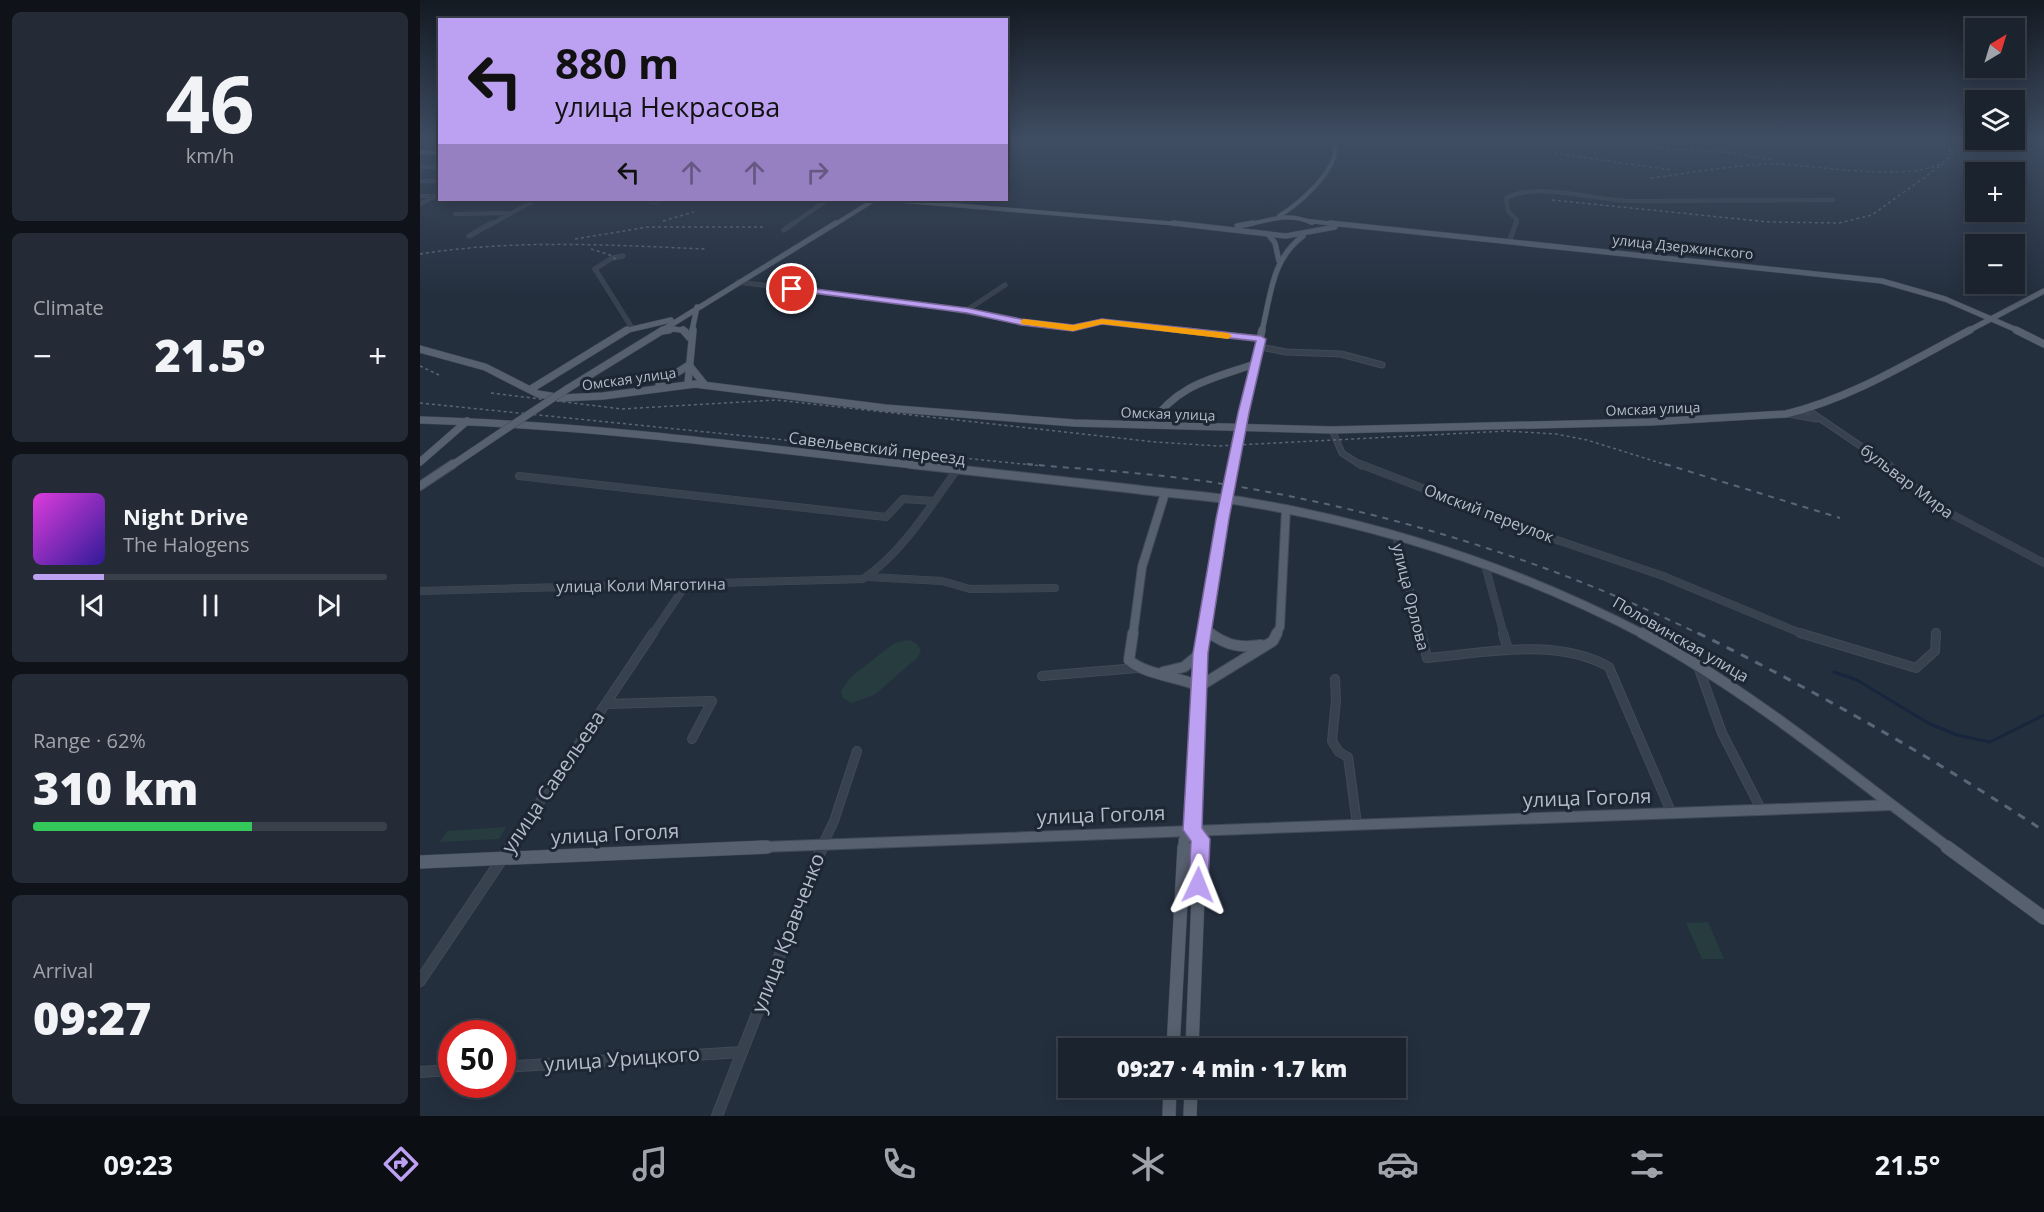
<!DOCTYPE html>
<meta charset="utf-8">
<style>
:root{--surface:#1b232e;--page:#242b36;--text:#f1f3f6;--muted:#a0a4aa;--line:#39404a;--accent:#bca0f2}
body{margin:0;font-family:"Open Sans",sans-serif;background:var(--page);color:var(--text);height:100vh;display:flex;flex-direction:column;font-size:22px;white-space:nowrap}
*{box-sizing:border-box;margin:0}
p{font-size:20px;color:var(--muted)}
.icon{flex:none;width:33px;height:33px;fill:none;stroke:currentColor;stroke-width:2;stroke-linecap:round;stroke-linejoin:round}
.map{position:relative;flex:1;overflow:hidden}
.panel{display:flex;flex-direction:column;gap:12px;padding:12px;background:#0f1319;width:420px}
.panel>*{flex:none}
.hud{position:absolute;left:18px;top:18px;width:570px;height:183px;border-radius:0px;box-shadow:0 3px 15px #0003,0 0 0 2px var(--line);background:#bca0f2;color:#111;overflow:hidden}
.needle{width:39px;rotate:38deg}
.buttons{position:absolute;left:1545px;top:18px;display:grid;gap:12px}
.buttons a{display:grid;place-items:center;width:60px;height:60px;border-radius:0px;background:var(--surface);box-shadow:0 3px 15px #0003,0 0 0 2px var(--line);font-size:30px}
.speed{position:absolute;left:18px;top:1020px;display:flex;gap:12px;font-size:30px;font-weight:700;text-align:center}
.speed>*{display:grid;place-content:center;width:78px;height:78px;border-radius:50%;background:var(--surface);box-shadow:0 3px 15px #0003,0 0 0 2px var(--line);line-height:1}
.speed .limit{border:9px solid #d22;background:#fff;color:#111}
.pin{position:absolute;display:grid;place-items:center;width:51px;height:51px;color:#fff;margin:-26px;border:3px solid #fff;border-radius:50%;box-shadow:0 2px 6px #0007}
.me{position:absolute;width:66px;margin:-33px;rotate:2deg;stroke-linejoin:round;filter:drop-shadow(0 0 4px #0008)}
.turn{display:flex;align-items:center;gap:21px;height:126px;padding:0 18px;font-size:27px}
.turn .icon{width:78px;height:78px;stroke-width:2.5}
.turn b{display:block;font-size:42px;line-height:51px}
.lanes{display:flex;align-items:center;height:57px;padding:0 18px;background:#0003;justify-content:center;gap:30px;direction:ltr}
.lanes .off{opacity:.35}
.big{font-size:45px;font-weight:800;line-height:1.1}
.panel .card{flex:1;display:flex;flex-direction:column;justify-content:center;gap:9px;min-width:0;padding:0 21px;border-radius:9px;background:var(--page)}
.panel .dial{align-items:center;gap:0}
.dial b{font-size:78px;line-height:1}
.song{display:flex;align-items:center;gap:18px}
.cover{width:72px;height:72px;border-radius:9px;background:linear-gradient(135deg,hsl(300 70% 55%),hsl(250 70% 35%))}
.played{height:6px;border-radius:3px;background:linear-gradient(90deg,var(--accent) 20%,var(--line) 20%)}
.keys{display:flex;justify-content:space-around;direction:ltr}
.heat{display:flex;justify-content:space-between;align-items:center;font-size:33px;direction:ltr}
.charge{height:9px;border-radius:4px;background:linear-gradient(90deg,#34c759 62%,var(--line) 0)}
.trip{position:absolute;left:638px;top:1038px;width:348px;height:60px;border-radius:0px;background:var(--surface);box-shadow:0 3px 15px #0003,0 0 0 2px var(--line);font-weight:800;line-height:60px;text-align:center}
.tabs{display:flex;height:96px;justify-content:space-around;align-items:center;background:#0b0e12;color:var(--muted)}
.tabs .icon{width:42px;height:42px}
.tabs .active{color:var(--accent)}
.tabs b{font-size:27px;color:var(--text)}
main{display:flex;flex:1;min-height:0}
.map>svg:first-child{display:block}
</style>
<main>
<section class="panel">
<div class="card dial"><b>46</b><p>km/h</p></div>
<div class="card"><p>Climate</p>
<div class="heat"><a>−</a><b class="big">21.5°</b><a>+</a></div>
</div>
<div class="card">
<div class="song"><i class="cover"></i><div><b>Night Drive</b><p>The Halogens</p></div></div>
<div class="played"></div>
<div class="keys"><svg class="icon" aria-label="previous" viewBox="0 0 24 24"><path d="M18 5L8 12l10 7zM5 5v14"/></svg><svg class="icon" aria-label="pause" viewBox="0 0 24 24"><path d="M8 5v14M16 5v14"/></svg><svg class="icon" aria-label="next" viewBox="0 0 24 24"><path d="M6 5l10 7-10 7zM19 5v14"/></svg></div>
</div>
<div class="card"><p>Range · 62%</p><b class="big">310 km</b><div class="charge"></div></div>
<div class="card"><p>Arrival</p><b class="big">09:27</b></div>
</section>
<div class="map">
<svg width="1624" height="1116" viewBox="0 0 1624 1116">
<rect width="100%" height="100%" fill="#242f3e"/>
<g fill="#263c3f">
<polygon points="490,640 497,644 501,650 497,658 454,695 432,703 423,698 421,691 431,677 469,647 477,642"/>
<polygon points="86,827 79,839 20,842 27,831"/>
<polygon points="1288,922 1304,959 1282,959 1266,923"/>
</g>
<g fill="none" stroke-linecap="round" stroke-linejoin="round">
<polyline stroke="#17263c" stroke-width="3" points="1414,672 1437,680 1508,723 1537,735 1570,742 1624,715"/>
<defs>
<g id="minor-far5">
<polyline points="586,145 729,141 914,147"/>
<polyline points="0,167 20,167"/>
<polyline points="0,181 20,181"/>
<polyline points="0,196 14,196"/>
<polyline points="216,200 237,202"/>
<polyline points="0,204 20,194"/>
<polyline points="35,214 88,213"/>
<polyline points="70,225 115,200"/>
<polyline points="371,225 407,200"/>
<path d="M1095,225L1097,220L1088,211L1086,198C1120,181 1175,201 1212,201C1279,201 1346,200 1413,200"/>
</g>
<g id="minor-far4">
<polyline points="364,230 374,223"/>
<polyline points="49,236 72,223"/>
<polyline points="1089,242 1096,223"/>
<polyline points="203,256 192,258 175,269 212,328"/>
<polyline points="318,282 514,306 601,322 653,328 682,321 773,331"/>
<polyline points="547,310 585,285"/>
</g>
<g id="minor-far3">
<polyline points="760,330 841,339"/>
<polyline points="840,347 866,352 921,354 962,365"/>
<polyline points="1386,409 1470,466"/>
<polyline points="1369,414 1396,419"/>
<polyline points="912,430 922,453 942,466"/>
</g>
<g id="minor-far2">
<polyline points="940,464 1137,540 1243,576 1385,635"/>
<polyline points="1468,464 1516,506 1624,563"/>
<polyline points="99,476 466,517 483,499 514,501"/>
<polyline points="976,535 1001,635"/>
<polyline points="1065,565 1084,635"/>
<polyline points="449,577 522,581 550,589 635,588"/>
<path d="M0,591L443,579C482,553 509,508 536,471"/>
<polyline points="232,635 267,583"/>
<polyline points="1516,635 1516,632"/>
</g>
<g id="minor-far1">
<path d="M1001,633L1007,658C1065,653 1136,637 1189,667L1252,814"/>
<polyline points="1083,633 1088,650"/>
<polyline points="1380,633 1496,668 1515,651 1516,633"/>
<polyline points="1278,666 1302,733 1341,809"/>
<polyline points="622,676 717,668"/>
<polyline points="915,679 916,700 912,741 919,752 928,757 937,824"/>
<polyline points="186,704 292,701 272,739"/>
<polyline points="89,848 233,633"/>
<polyline points="401,848 414,821 437,751"/>
</g>
<g id="minor">
<polyline points="0,981 90,847"/>
<polyline points="82,1067 322,1052"/>
<polyline points="0,1072 32,1070"/>
<polyline points="297,1116 402,847"/>
</g>
<g id="major-far5">
<polyline points="0,152 20,153"/>
<polyline points="473,200 771,225"/>
<path d="M859,216C879,204 909,177 915,154C915,150 914,144 913,140"/>
<polyline points="888,221 924,225"/>
<polyline points="414,225 454,200"/>
<path d="M826,225C849,220 870,212 892,223"/>
</g>
<g id="major-far4">
<polyline points="753,223 866,236 915,227"/>
<polyline points="910,223 1462,281 1525,299 1599,331"/>
<polyline points="817,226 833,223"/>
<polyline points="848,234 855,243 859,261"/>
<polyline points="204,331 251,320"/>
<polyline points="241,331 416,223"/>
<polyline points="242,331 254,329 266,331"/>
<polyline points="272,331 277,307"/>
<path d="M842,331C851,295 851,260 883,236"/>
<polyline points="1548,331 1624,291"/>
</g>
<g id="major-far3">
<polyline points="263,330 270,338"/>
<polyline points="1596,330 1624,344"/>
<polyline points="242,331 249,330"/>
<path d="M0,349L65,367L118,394L142,398L183,396L275,384L465,408L654,423L912,430L1230,422L1366,414C1432,398 1491,361 1550,330"/>
<polyline points="269,365 285,385"/>
<polyline points="268,383 273,330"/>
<polyline points="239,384 269,365"/>
<polyline points="111,389 207,330"/>
<polyline points="147,389 243,330"/>
<polyline points="823,413 842,330"/>
<path d="M0,420C169,425 334,447 502,466"/>
<path d="M730,425C758,384 791,379 835,364"/>
<polyline points="0,462 47,421"/>
<polyline points="31,466 83,431"/>
</g>
<g id="major-far2">
<path d="M489,464C564,473 639,481 714,489C751,494 789,496 826,502C965,525 1100,570 1225,635"/>
<polyline points="0,486 33,464"/>
<polyline points="784,628 792,635"/>
<polyline points="713,635 722,567 745,493"/>
<polyline points="784,635 802,519"/>
<polyline points="856,635 860,627 866,509"/>
</g>
<g id="major-far1">
<path d="M713,633L709,660C723,674 759,677 780,686"/>
<path d="M790,633C807,646 821,648 841,645"/>
<path d="M1222,633C1333,693 1428,773 1529,848"/>
<polyline points="743,672 764,667 781,653"/>
<polyline points="780,686 853,641 857,633"/>
<polyline points="773,830 780,839 780,848"/>
<polyline points="313,848 1471,805"/>
<polyline points="764,848 764,840 773,830 781,653 784,633"/>
</g>
<g id="major">
<polyline points="1527,847 1624,918"/>
<polyline points="0,862 347,847"/>
<polyline points="753,1048 764,847"/>
<polyline points="772,1048 780,847"/>
<polyline points="749,1116 750,1088"/>
<polyline points="770,1116 771,1088"/>
</g>
</defs>
<use href="#minor-far5" stroke="#414a57" stroke-width="4"/>
<use href="#minor-far4" stroke="#414a57" stroke-width="5"/>
<use href="#minor-far3" stroke="#414a57" stroke-width="7"/>
<use href="#minor-far2" stroke="#414a57" stroke-width="8"/>
<use href="#minor-far1" stroke="#414a57" stroke-width="10"/>
<use href="#minor" stroke="#414a57" stroke-width="12"/>
<use href="#major-far5" stroke="#414a57" stroke-width="4.5"/>
<use href="#major-far4" stroke="#414a57" stroke-width="6"/>
<use href="#major-far3" stroke="#414a57" stroke-width="8"/>
<use href="#major-far2" stroke="#414a57" stroke-width="10"/>
<use href="#major-far1" stroke="#414a57" stroke-width="12"/>
<use href="#major" stroke="#414a57" stroke-width="14"/>
<use href="#minor-far5" stroke="#38414e" stroke-width="3"/>
<use href="#minor-far4" stroke="#38414e" stroke-width="4.5"/>
<use href="#minor-far3" stroke="#38414e" stroke-width="5"/>
<use href="#minor-far2" stroke="#38414e" stroke-width="7"/>
<use href="#minor-far1" stroke="#38414e" stroke-width="8"/>
<use href="#minor" stroke="#38414e" stroke-width="10"/>
<use href="#major-far5" stroke="#56606e" stroke-width="4"/>
<use href="#major-far4" stroke="#56606e" stroke-width="5"/>
<use href="#major-far3" stroke="#56606e" stroke-width="7"/>
<use href="#major-far2" stroke="#56606e" stroke-width="8"/>
<use href="#major-far1" stroke="#56606e" stroke-width="10"/>
<use href="#major" stroke="#56606e" stroke-width="13"/>
<g stroke="#5a6575" stroke-width="1.5" stroke-dasharray="3 3" stroke-linecap="butt">
<polyline points="1205,146 1314,153 1354,160"/>
<polyline points="1134,153 1251,170"/>
<path d="M1231,178C1269,173 1308,166 1346,164C1385,162 1515,190 1533,152L1516,140"/>
<polyline points="1132,200 1349,222 1419,223 1452,215 1523,164"/>
<polyline points="243,221 274,212"/>
<polyline points="155,239 228,227 343,227"/>
<polyline points="171,249 190,255 198,261"/>
<path d="M0,254C95,239 190,245 286,249"/>
<polyline points="0,366 21,376"/>
<polyline points="71,393 202,409 356,400 735,442 798,446 1086,431 1136,434 1167,440 1250,466"/>
<polyline points="0,403 622,466"/>
</g>
<g stroke="#5a6575" stroke-width="2" stroke-dasharray="6 6" stroke-linecap="butt">
<path d="M607,464C670,470 734,473 797,483C965,510 1128,560 1281,635"/>
<polyline points="1245,464 1420,518"/>
</g>
<path stroke="#5a6575" stroke-width="3" stroke-dasharray="8 8" stroke-linecap="butt" d="M1278,633C1398,692 1513,758 1624,831"/>
<defs>
<g id="major-bridge-far1">
<polyline points="83,431 147,389"/>
<polyline points="813,466 823,413"/>
</g>
<polyline id="major-bridge" points="802,519 813,464"/>
</defs>
<use href="#major-bridge-far1" stroke="#414a57" stroke-width="8" stroke-linecap="butt"/>
<use href="#major-bridge" stroke="#414a57" stroke-width="10" stroke-linecap="butt"/>
<use href="#major-bridge-far1" stroke="#56606e" stroke-width="7"/>
<use href="#major-bridge" stroke="#56606e" stroke-width="8"/>
</g>
<linearGradient id="sky" x2="0" y2="1"><stop stop-color="#141a22"/><stop offset="0.47" stop-color="#3f4d63"/><stop offset="1" stop-color="#3f4d63" stop-opacity="0"/></linearGradient>
<rect width="1624" height="296" fill="url(#sky)"/>
<polygon fill="#bca0f2" stroke="#7a689d" stroke-width="1.5" points="372,286 547,308 601,319 653,325 682,319 841,336 846,339 829,413 809,519 788,653 782,828 790,839 788,885 785,892 778,894 771,892 769,885 771,841 763,830 773,653 796,519 818,413 836,341 682,324 653,331 601,325 547,313 369,290 369,287"/>
<polygon fill="#f59e0b" points="604,319 653,325 682,319 808,333 812,336 808,339 682,324 653,331 601,324 601,320"/>
<g text-anchor="middle" stroke-width="6" stroke-linejoin="round" paint-order="stroke">
<g font-size="14" fill="#b4bcc9" stroke="#1d2633">
<text transform="translate(1263 247) rotate(6)" y="5">улица Дзержинского</text>
<text transform="translate(209 379) rotate(-8)" y="5">Омская улица</text>
<text transform="translate(1233 409) rotate(-2)" y="5">Омская улица</text>
<text transform="translate(748 414) rotate(2)" y="5">Омская улица</text>
</g>
<g font-size="16" fill="#b4bcc9" stroke="#1d2633">
<text transform="translate(457 448) rotate(7)" y="6">Савельевский переезд</text>
<text transform="translate(1487 481) rotate(37)" y="6">бульвар Мира</text>
<text transform="translate(1069 513) rotate(21)" y="6">Омский переулок</text>
<text transform="translate(221 585) rotate(-1)" y="6">улица Коли Мяготина</text>
<text transform="translate(991 597) rotate(76)" y="6">улица Орлова</text>
<text transform="translate(1261 639) rotate(30)" y="6">Половинская улица</text>
</g>
<g font-size="20" fill="#b4bcc9" stroke="#1d2633">
<text transform="translate(133 782) rotate(-56)" y="7">улица Савельева</text>
<text transform="translate(1167 798) rotate(-2)" y="7">улица Гоголя</text>
<text transform="translate(681 815) rotate(-2)" y="7">улица Гоголя</text>
<text transform="translate(195 834) rotate(-3)" y="7">улица Гоголя</text>
<text transform="translate(368 933) rotate(-69)" y="7">улица Кравченко</text>
<text transform="translate(202 1059) rotate(-4)" y="7">улица Урицкого</text>
</g>
</g>
</svg>
<div class="buttons">
<a><svg class="needle" viewBox="-14 -14 28 28"><path d="M0-13l5 13h-10z" fill="#e53935"/><path d="M0 13l5-13h-10z" fill="#a0a4aa"/></svg></a>
<a><svg class="icon" aria-label="layers" viewBox="0 0 24 24"><path d="M12 4l9 5-9 5-9-5zM3 14l9 5 9-5"/></svg></a>
<a>+</a>
<a>−</a>
</div>
<div class="speed"><div class="limit">50</div></div>
<div class="pin" style="left:372px;top:289px;background:#d93025"><svg class="icon" aria-label="arrive" viewBox="0 0 24 24"><path d="M6 21V4h12l-3 4 3 4H6"/></svg></div>
<svg class="me" style="left:778px;top:885px" viewBox="-20 -20 40 40"><path d="M0-17L14 15 0 8-14 15z" fill="#bca0f2" stroke="#fff" stroke-width="4"/></svg>
<div class="trip">09:27 · 4 min · 1.7 km</div>
<div class="hud">
<div class="turn"><svg class="icon" aria-label="left" viewBox="0 0 24 24"><path d="M17 20v-9H6M10 6l-5 5 5 5"/></svg><div><b>880 m</b>улица Некрасова</div></div>
<div class="lanes"><svg class="icon" aria-label="left" viewBox="0 0 24 24"><path d="M17 20v-9H6M10 6l-5 5 5 5"/></svg><svg class="icon off" aria-label="ahead" viewBox="0 0 24 24"><path d="M12 20V5M6 11l6-6 6 6"/></svg><svg class="icon off" aria-label="ahead" viewBox="0 0 24 24"><path d="M12 20V5M6 11l6-6 6 6"/></svg><svg class="icon off" aria-label="right" viewBox="0 0 24 24"><path d="M7 20v-9h11M14 6l5 5-5 5"/></svg></div>
</div>
</div>
</main>
<nav class="tabs">
<b>09:23</b>
<svg class="icon active" aria-label="directions" viewBox="0 0 24 24"><path d="M12 3l9 9-9 9-9-9zM9 14v-3h6M13 9l2 2-2 2"/></svg>
<svg class="icon" aria-label="music" viewBox="0 0 24 24"><path d="M9 18V5l10-2v13"/><circle cx="6" cy="18" r="3"/><circle cx="16" cy="16" r="3"/></svg>
<svg class="icon" aria-label="phone" viewBox="0 0 24 24"><path d="M5 4h4l2 5-3 2q2 4 5 5l2-3 5 2v4C11 20 4 13 5 4z"/></svg>
<svg class="icon" aria-label="climate" viewBox="0 0 24 24"><path d="M12 3v18M4 7l16 10M4 17L20 7"/></svg>
<svg class="icon" aria-label="car" viewBox="0 0 24 24"><path d="M5 17H2v-5l4-1 3-4h7l3 4 3 1v5h-3M9 17h6M6 11h13"/><circle cx="7" cy="17" r="2"/><circle cx="17" cy="17" r="2"/></svg>
<svg class="icon" aria-label="filters" viewBox="0 0 24 24"><path d="M4 7h16M4 17h16"/><circle cx="9" cy="7" r="2"/><circle cx="15" cy="17" r="2"/></svg>
<b>21.5°</b>
</nav>
